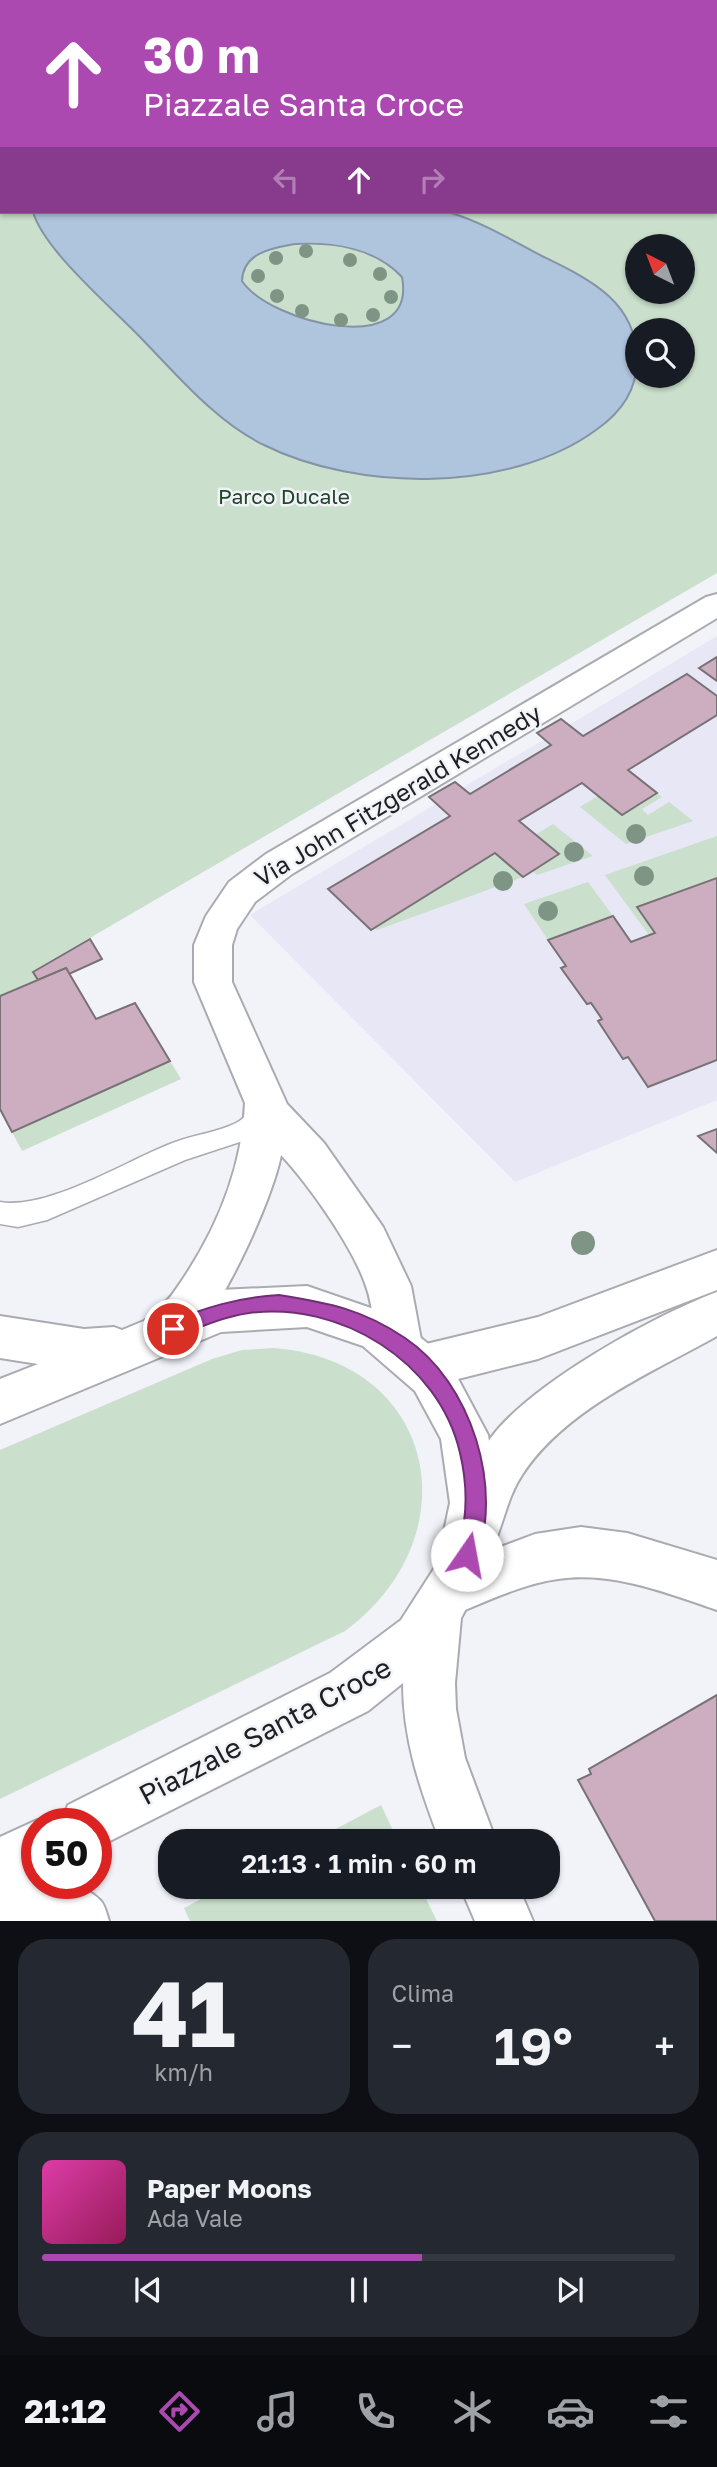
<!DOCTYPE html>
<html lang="it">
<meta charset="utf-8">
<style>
:root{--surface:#171b24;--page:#242831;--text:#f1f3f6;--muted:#9ea1a6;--line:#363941;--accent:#ab49b1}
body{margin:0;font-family:"Golos Text",sans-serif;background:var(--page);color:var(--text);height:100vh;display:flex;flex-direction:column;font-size:26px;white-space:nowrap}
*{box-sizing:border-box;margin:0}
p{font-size:23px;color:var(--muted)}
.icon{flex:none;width:38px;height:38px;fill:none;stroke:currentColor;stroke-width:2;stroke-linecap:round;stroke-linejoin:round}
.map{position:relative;height:1921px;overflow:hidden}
.details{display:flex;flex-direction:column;gap:18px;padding:18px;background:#0d0f14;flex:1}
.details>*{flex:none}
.banner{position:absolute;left:0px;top:0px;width:718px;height:214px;box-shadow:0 2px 5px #0004;background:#ab49b1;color:#fff;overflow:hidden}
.needle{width:46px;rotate:318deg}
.tools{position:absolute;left:625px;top:234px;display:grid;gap:14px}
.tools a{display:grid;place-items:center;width:70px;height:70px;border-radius:50%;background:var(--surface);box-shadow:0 2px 5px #0004;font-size:35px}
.speed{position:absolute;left:21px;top:1808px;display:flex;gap:14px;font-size:35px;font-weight:700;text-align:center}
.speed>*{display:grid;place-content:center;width:91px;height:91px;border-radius:50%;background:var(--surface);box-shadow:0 2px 5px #0004;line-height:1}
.speed .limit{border:10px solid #d22;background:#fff;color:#111}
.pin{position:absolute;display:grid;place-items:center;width:60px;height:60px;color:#fff;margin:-30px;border:4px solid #fff;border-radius:50%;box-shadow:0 2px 7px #0007}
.me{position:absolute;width:77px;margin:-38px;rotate:12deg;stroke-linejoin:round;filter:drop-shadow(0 0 5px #0008)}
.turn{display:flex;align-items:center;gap:24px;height:147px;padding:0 28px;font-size:32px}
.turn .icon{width:91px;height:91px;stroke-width:2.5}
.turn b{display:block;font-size:49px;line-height:60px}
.lanes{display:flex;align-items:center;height:66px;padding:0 28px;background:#0003;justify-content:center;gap:35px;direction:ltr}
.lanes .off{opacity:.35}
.big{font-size:52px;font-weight:600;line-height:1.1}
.details .tile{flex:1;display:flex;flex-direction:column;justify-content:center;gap:10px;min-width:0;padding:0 24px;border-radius:28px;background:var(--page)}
.details .dial{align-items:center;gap:0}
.dial b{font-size:91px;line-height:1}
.song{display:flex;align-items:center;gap:21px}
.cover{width:84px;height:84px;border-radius:10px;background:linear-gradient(135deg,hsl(320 70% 55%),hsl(330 70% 35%))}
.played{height:7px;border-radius:4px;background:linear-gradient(90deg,var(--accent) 60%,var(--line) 60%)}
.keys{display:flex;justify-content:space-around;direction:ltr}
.heat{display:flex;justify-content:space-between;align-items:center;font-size:38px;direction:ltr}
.details .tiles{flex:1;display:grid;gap:18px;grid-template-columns:1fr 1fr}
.tile:last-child{grid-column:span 2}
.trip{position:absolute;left:158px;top:1829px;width:402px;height:70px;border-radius:28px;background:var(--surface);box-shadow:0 2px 5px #0004;font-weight:600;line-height:70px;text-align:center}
.tab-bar{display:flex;height:112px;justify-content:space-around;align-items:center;background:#090b0e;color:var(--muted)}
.tab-bar .icon{width:49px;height:49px}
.tab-bar .active{color:var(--accent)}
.tab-bar b{font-size:32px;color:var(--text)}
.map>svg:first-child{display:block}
</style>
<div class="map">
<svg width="717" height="1921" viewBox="0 0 717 1921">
<rect width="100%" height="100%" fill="#f2f3f9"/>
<polygon fill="#e7e7f5" points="717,636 717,1100 515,1182 250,915 436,804 429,797 455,782 462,788 543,740 537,733 561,719 569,725"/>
<g fill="#cadfcc" fill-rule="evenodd">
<path d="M192,0H717V573L33,971L38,980L0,996V85L2,212H716V2H188ZM637,247H682V292H637ZM637,331H682V376H637Z"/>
<polygon points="657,793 662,797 642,809 648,815 669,802 693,821 626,844 580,807 598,796 622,814"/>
<polygon points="553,824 593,856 537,875 532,871 559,854 535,835"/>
<polygon points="717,836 717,878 637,907 655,933 649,935 605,875"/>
<polygon points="495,853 523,877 377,930 374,928"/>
<polygon points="588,882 613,916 548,940 524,904"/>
<polygon points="170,1061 181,1079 22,1151 12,1132"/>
<path d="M274,1348C438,1361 472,1537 345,1631L0,1799V1450L212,1359L242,1350Z"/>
<polygon points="381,1805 398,1841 313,1841"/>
<polygon points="226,1886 420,1887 437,1921 190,1921 184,1908"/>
</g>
<path fill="#afc5de" stroke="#8493a5" stroke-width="2" fill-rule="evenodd" d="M33,212C136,212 239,212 343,212C368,212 430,207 451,213C482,222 513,241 542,256C589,279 637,301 637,360C637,390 622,412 596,430C510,493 358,492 264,445C216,422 177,375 140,337C111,307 44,250 33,212ZM295,244C332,242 375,248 402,277C418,360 270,323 242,281C243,252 273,248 295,244Z"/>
<g fill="#cdaec0" stroke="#787276" stroke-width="2">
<polygon points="0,0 144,0 2,2 2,56"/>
<polygon points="717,657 717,681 699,668"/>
<polygon points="687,674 717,696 717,715 628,770 657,793 622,815 582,783 519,821 559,854 523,877 495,853 371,930 328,889 450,816 429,797 455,782 470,794 551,745 537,733 561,719 583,736"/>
<polygon points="717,878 717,1060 648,1087 628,1057 623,1059 598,1021 602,1019 591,1003 587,1004 561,968 566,966 548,940 613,916 631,942 655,933 637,907"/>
<polygon points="90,939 102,959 69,974 66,968 38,980 33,972"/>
<polygon points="66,968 96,1019 135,1003 170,1061 12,1132 0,1109 0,996"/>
<polygon points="717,1129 717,1153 698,1136"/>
<polygon points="717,1695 717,1921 655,1921 578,1780 591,1774 589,1769"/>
</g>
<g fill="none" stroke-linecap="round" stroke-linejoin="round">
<defs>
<path id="service" d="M265,1100L274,1103L277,1110L255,1137L185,1160L47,1220L18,1227L0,1224V1202C48,1210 124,1162 170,1144C191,1135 216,1133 236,1123C248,1117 252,1104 265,1100Z"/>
<rect id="pedestrian" x="716" y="75" width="1" height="12"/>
<g id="minor">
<path d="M717,594V618L292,874L255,902L237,929L232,945V982L287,1104L324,1143L383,1227L411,1286L422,1345L538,1317L717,1250V1290L538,1359L422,1388L406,1381L399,1365L383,1359C372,1335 375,1310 366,1286C353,1247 309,1185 281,1155C273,1198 223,1308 191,1338C182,1347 170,1352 158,1356L142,1350L135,1335C145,1314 161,1311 174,1292C214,1236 242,1171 245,1103L194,982V945L206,916L229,882L266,854L706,597Z"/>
<path d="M717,1292V1336C651,1373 565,1409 522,1475C508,1496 504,1521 494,1544L477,1552L460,1544L452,1527C462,1497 472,1465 490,1439C530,1384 653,1316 717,1292Z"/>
<path d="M581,1527L627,1533L717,1560V1610C667,1593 612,1571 558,1579C522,1584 488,1601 455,1614L437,1607L430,1589L437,1571L535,1534Z"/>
</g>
<g id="secondary">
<path d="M307,1286L394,1316L448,1360L488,1435L499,1503L485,1573L461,1618L455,1683L456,1709L465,1758L496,1841H440C420,1789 403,1740 403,1683L368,1711L96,1848V1824H60L68,1805L330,1673L401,1620L437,1564L450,1503L441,1439L415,1391L363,1346L307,1327L221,1332L0,1424V1379L38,1364L0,1358V1316L84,1329L114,1327L122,1330L219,1290Z"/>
<path d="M37,1820L45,1824H37V1883C57,1883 85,1884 100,1900C105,1905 107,1915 109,1921H0V1837Z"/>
<polygon points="460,1886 518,1886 533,1921 475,1921"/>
</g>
</defs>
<use href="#service" stroke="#aaabb1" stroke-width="3"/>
<use href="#pedestrian" stroke="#aaabb1" stroke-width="3"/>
<use href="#minor" stroke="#aaabb1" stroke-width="4"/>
<use href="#secondary" stroke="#aaabb1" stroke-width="4"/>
<use href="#service" fill="#fff" fill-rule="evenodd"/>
<use href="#pedestrian" fill="#fff" fill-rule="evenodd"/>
<use href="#minor" fill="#fff" fill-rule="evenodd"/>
<use href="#secondary" fill="#fff" fill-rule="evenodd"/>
</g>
<g fill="#7e9586">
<circle cx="306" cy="251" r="7"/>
<circle cx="276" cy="258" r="7"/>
<circle cx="350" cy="260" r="7"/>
<circle cx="380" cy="274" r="7"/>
<circle cx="258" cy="276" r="7"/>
<circle cx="277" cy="296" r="7"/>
<circle cx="391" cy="297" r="7"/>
<circle cx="302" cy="311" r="7"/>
<circle cx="373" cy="315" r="7"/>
<circle cx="341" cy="320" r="7"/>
<circle cx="636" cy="834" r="10"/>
<circle cx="574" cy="852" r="10"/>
<circle cx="644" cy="876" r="10"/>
<circle cx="503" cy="881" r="10"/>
<circle cx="548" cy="911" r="10"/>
<circle cx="583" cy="1243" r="12"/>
</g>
<path fill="#ab49b1" stroke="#6f2f73" stroke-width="2" d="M279,1295C329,1303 362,1309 405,1338C471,1382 505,1489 475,1563L467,1566L460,1563C455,1550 463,1535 464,1522C467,1500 465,1474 460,1453C439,1361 339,1301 249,1313C222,1317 198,1328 173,1338L166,1335L163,1329L166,1323C205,1308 238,1297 279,1295Z"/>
<g text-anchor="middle" stroke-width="5" stroke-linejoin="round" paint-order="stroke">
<g font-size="21" fill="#204827" stroke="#f2f3f9">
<text x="284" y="504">Parco Ducale</text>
</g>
<g font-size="24" fill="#1f1f21" stroke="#f2f3f9">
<text transform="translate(398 796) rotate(-31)" y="8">Via John Fitzgerald Kennedy</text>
</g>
<g font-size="28" fill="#1f1f21" stroke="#f2f3f9">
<text transform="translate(265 1731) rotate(-28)" y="10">Piazzale Santa Croce</text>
</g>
</g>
</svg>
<div class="tools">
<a><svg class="needle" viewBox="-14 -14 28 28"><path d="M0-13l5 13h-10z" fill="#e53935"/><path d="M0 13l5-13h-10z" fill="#9ea1a6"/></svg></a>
<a><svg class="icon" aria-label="search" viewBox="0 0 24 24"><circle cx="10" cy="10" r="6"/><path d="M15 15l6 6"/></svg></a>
</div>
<div class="speed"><div class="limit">50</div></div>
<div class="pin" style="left:173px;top:1329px;background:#d93025"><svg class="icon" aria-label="arrive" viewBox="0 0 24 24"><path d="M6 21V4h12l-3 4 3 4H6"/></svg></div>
<svg class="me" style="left:467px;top:1555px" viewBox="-20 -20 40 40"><circle r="19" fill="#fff"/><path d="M0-13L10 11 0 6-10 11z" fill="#ab49b1"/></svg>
<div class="trip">21:13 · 1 min · 60 m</div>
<div class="banner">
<div class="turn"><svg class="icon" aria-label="ahead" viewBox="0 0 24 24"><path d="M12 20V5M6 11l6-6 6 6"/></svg><div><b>30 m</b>Piazzale Santa Croce</div></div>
<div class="lanes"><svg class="icon off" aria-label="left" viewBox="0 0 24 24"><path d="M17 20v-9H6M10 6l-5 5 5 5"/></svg><svg class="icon" aria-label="ahead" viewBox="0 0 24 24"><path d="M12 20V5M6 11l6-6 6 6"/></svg><svg class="icon off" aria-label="right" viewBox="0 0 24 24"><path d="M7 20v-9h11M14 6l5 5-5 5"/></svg></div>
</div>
</div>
<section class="details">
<div class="tiles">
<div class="tile dial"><b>41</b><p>km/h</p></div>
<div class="tile"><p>Clima</p>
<div class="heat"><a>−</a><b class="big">19°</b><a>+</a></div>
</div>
<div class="tile">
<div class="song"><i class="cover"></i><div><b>Paper Moons</b><p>Ada Vale</p></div></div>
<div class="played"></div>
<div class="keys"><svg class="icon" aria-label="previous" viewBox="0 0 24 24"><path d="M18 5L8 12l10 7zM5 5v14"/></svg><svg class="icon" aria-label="pause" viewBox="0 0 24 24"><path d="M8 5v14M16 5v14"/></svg><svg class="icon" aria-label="next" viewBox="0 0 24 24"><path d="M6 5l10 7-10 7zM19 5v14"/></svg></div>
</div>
</div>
</section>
<nav class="tab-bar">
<b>21:12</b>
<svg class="icon active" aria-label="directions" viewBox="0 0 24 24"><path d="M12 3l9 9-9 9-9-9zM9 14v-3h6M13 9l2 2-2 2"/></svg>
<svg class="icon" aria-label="music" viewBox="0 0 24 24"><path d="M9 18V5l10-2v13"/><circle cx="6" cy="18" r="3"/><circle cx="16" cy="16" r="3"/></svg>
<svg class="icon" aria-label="phone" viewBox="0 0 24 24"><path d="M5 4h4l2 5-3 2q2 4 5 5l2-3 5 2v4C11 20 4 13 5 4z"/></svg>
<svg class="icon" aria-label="climate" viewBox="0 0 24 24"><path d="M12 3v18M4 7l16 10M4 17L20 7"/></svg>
<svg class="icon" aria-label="car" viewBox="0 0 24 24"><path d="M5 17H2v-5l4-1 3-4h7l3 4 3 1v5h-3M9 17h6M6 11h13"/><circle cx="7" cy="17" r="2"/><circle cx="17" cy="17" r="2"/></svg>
<svg class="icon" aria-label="filters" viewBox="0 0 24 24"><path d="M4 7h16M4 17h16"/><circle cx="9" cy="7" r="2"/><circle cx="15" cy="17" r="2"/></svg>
</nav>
